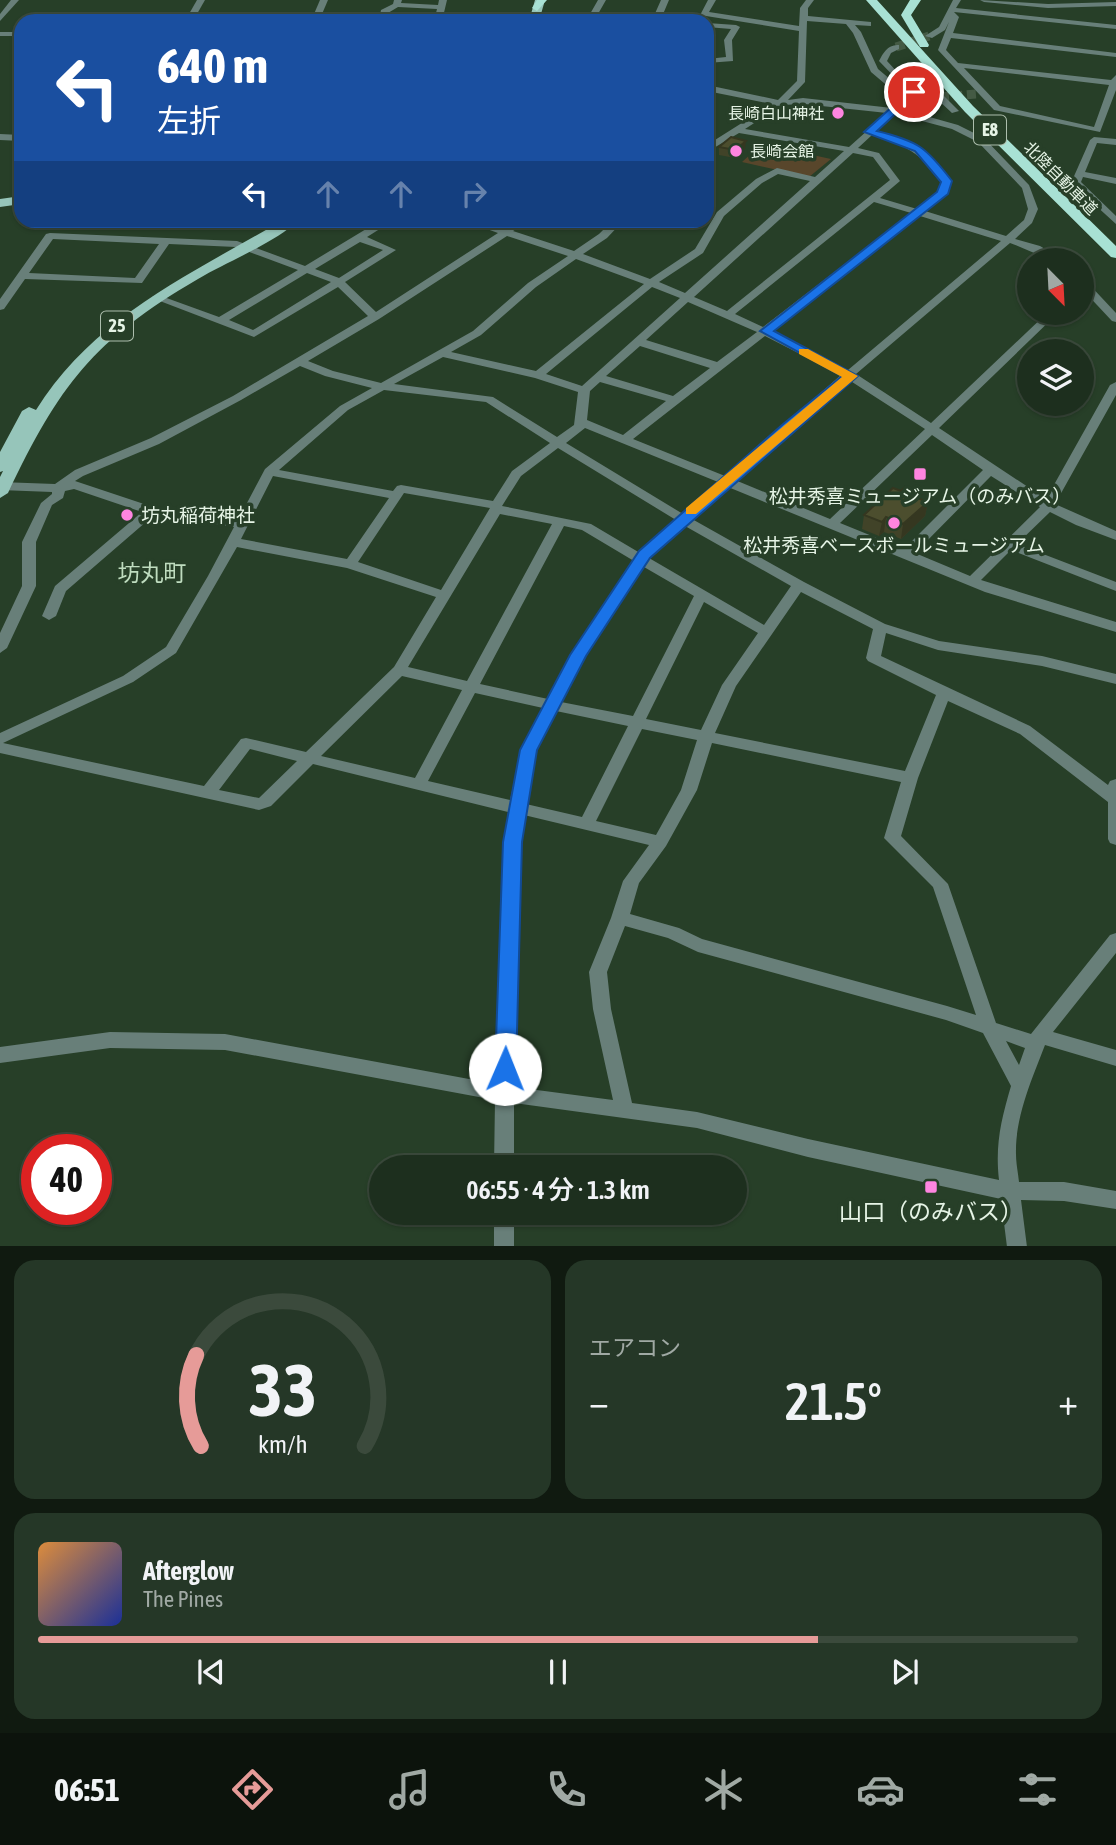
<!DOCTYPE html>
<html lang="ja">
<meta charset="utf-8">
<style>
:root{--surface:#1d2f1e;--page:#253727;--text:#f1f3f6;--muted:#a0a9a4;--line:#3b4a3c;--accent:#e69b98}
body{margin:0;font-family:"Asap Condensed","Noto Sans JP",sans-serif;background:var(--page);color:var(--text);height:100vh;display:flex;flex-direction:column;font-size:26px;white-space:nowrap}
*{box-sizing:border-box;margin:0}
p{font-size:23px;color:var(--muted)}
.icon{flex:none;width:38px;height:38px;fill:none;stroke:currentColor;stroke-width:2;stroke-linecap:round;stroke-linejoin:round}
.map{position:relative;height:1246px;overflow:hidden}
.side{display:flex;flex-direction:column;gap:14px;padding:14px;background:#101a10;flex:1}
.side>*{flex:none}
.banner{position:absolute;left:14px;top:14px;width:700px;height:214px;border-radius:21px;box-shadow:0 2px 5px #0004,0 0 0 2px var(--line);background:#1a4fa0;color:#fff;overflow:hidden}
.needle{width:46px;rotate:156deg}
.controls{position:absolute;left:1017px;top:248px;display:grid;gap:14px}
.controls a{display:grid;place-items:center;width:77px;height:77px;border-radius:50%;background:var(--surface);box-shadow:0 2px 5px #0004,0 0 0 2px var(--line);font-size:35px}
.speed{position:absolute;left:21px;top:1134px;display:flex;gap:14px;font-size:35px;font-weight:700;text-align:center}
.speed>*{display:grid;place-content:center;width:91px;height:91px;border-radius:50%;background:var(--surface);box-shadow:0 2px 5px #0004,0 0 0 2px var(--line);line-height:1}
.speed .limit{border:10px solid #d22;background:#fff;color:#111}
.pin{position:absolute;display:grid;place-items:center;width:60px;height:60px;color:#fff;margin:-30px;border:4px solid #fff;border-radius:50%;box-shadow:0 2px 7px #0007}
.me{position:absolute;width:77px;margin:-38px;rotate:1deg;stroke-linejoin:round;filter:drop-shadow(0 0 5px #0008)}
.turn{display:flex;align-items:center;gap:24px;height:147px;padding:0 28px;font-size:32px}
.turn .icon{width:91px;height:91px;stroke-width:2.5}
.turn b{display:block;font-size:49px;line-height:60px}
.lanes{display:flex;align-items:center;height:66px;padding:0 28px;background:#0003;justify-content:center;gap:35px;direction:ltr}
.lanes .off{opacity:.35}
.big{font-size:52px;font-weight:600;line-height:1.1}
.side .widget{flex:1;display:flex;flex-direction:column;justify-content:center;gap:10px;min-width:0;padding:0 24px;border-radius:21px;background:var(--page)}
.side .dial{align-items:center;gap:0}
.dial svg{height:182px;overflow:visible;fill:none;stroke:var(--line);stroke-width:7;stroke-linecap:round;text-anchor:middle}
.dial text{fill:var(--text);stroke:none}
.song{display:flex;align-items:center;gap:21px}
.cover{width:84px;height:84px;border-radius:10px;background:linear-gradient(135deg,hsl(30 70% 55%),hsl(230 70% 35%))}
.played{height:7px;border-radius:4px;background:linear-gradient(90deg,var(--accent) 75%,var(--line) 75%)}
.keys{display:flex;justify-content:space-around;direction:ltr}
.heat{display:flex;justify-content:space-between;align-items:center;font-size:38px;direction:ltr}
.side .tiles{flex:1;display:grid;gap:14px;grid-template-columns:1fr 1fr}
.widget:last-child{grid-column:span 2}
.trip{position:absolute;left:369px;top:1155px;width:378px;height:70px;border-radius:35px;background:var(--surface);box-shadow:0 2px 5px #0004,0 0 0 2px var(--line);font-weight:600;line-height:70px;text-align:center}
.menu{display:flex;height:112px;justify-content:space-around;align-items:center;background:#0c130c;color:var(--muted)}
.menu .icon{width:49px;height:49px}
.menu .selected{color:var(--accent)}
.menu b{font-size:32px;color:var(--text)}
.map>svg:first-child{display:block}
</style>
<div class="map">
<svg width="1116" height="1247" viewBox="0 0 1116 1247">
<rect width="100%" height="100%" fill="#273f28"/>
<polygon fill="#58462b" points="762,144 831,159 809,177 742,162"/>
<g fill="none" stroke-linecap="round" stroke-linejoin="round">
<g stroke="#445a44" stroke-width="9" stroke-dasharray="9 4.5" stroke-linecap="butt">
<polyline points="896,47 929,36"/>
<polyline points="940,97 977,94"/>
</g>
<g fill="#687f79" fill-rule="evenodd">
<polygon points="11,0 19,0 0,21 0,14"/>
<polygon points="197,0 205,0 193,21 185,21"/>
<polygon points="320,0 328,0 319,21 311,21"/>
<polygon points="394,0 402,0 401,3 438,5 439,0 447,0 442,21 434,21 437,9 398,7 388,13 387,21 379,21 381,10 393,4"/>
<polygon points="598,0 606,0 598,14 653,18 661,0 669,0 661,19 663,21 595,18 594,21 586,21"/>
<path d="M708,0H716L709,12L799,26L800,8L806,0H814L808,8V16L871,22V26L855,25L861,32L878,69L897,85V89H891L871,72L853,33L846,24L807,21L805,82L788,100L803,98L892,108L904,97L905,88L879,61C883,53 888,44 899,45V49L891,53L887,61L913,89L943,95L959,111L952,113L937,99L913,94L911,100L901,109L958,125L984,138L1029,185L1038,209L1032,223L1015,239L1040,246L1065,261C1047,261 1028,249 1010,243L856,374L931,423L1047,313H1058L939,428L1046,499L1110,385L1116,382V395L1055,504L1116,531V540L1076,525L1050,512L1017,544L1116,582V591L1011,550L981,580L1116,622V632L985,592L728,487L692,519L804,582L885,624L939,641L1042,656L1116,674V684L1042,666L938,650L886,633L881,656L1030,726L1108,785L1110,781L1116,779V845L1110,843L1108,839V802L1020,734L948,701L918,778L901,836L948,884L996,1023L1031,1034L1110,935L1116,933V953L1053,1032L1116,1050V1066L1045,1045C1032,1079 1015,1117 1016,1154C1016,1163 1018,1173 1019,1182H1064L1116,1191V1209L1064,1201L1021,1200L1027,1247H1007L1001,1199L808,1157L697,1128L514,1103V1167H494L495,1100L225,1050L110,1048L0,1063V1047L110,1032L225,1034L496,1084L504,842L508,812L313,764L271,806L259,810L0,753V733L123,676L166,647L208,576L234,527L154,515L66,591L56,616L49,620L42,616L55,586L142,512L74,489L65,491L63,498L52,505L36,542V586L7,648L0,653V633L22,586V542L41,503L52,494V492L0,490V482L55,484L75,470L151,438L233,396L368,316L338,287L254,337L152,298L153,296H161L219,317L298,270L236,247L169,244L142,283L25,279L4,309L0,310V299L46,234L50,233L237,241L305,266L381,220H394L367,237L396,250L345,282L376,312L498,233L462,220H479L504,228L517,220H529L513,231L574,251L599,234L613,220H624L607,238L583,254L650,279L695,249L717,212L756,179L777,168L815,177L844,151L739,133L707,152V145L772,104L707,91V85L778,100L797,81L799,31L706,16L703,21H697ZM803,104L887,113L849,147L745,129L782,105ZM896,114L952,129L978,142L1022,188L1028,209L1024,220L1006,236L925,211L945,196L951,181C929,150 913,140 876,131ZM872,135C903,143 923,155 941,181L938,193L917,209L880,198L900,181L879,153L858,148ZM853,153L873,157L890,180L727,311L694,297ZM778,174L810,181L685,293L659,282L703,253L724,216L762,183ZM874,202L911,213L763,327L735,314ZM920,216L1001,241L848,370L772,331ZM507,236L568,256L528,283L473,331L381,383L333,371L308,361L379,319ZM53,239L159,244L135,278L29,273ZM360,242L383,250L339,278L315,269ZM576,259L644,284L536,371L451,352L481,335L536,287ZM307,273L331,282L253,330L229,320ZM652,287L680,298L582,386L546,374ZM688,302L757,332L717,362L646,340ZM765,336L841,375L725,476L633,439ZM640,346L710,368L673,396L606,376ZM443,357L535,378L578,392L574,425L557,437L493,397L394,384ZM300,366L325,376L372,388L340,406L265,469L238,520L153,507L75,481L83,476L159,444L241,400ZM849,380L925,429L830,519L735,480ZM600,382L666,401L623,435L587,420L590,391ZM384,390L486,402L550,443L512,471L493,501L401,485L397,486L393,491L279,470L348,410ZM585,428L718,482L683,514L566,443ZM932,435L983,470L904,549L840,523ZM558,448L676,520L640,553L591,524L502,506L521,476ZM273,476L389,498L347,559L241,539ZM991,476L1040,507L970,576L915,553ZM404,493L490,508L441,590L358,562ZM500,514L552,524L467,681L408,667ZM564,526L582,530L634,561L571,655L548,699L480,684ZM685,526L791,586L764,625L649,558ZM237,547L347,568L436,597L394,667L306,752L246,738L241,739L204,786L3,743L133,682L176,653ZM644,567L694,596L633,716L561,702L585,656ZM801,592L873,629L866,658L868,661L936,695L905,771L715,733L736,686ZM704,602L758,633L722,685L701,730L646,719ZM402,676L462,690L415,778L321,756ZM475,693L543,708L521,750L510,800L428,781ZM556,711L628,726L582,817L526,804L537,750ZM642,729L697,740L681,790L656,835L596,821ZM712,743L901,782L884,838L933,887L976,1015L947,1006L702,939L679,928L630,914L639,883L666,846L697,790ZM250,749L297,761L259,798L219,790ZM524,815L649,845L623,881L611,918L589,972L593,1009L613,1100L514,1087L520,842ZM625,926L668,938L698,952L946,1020L983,1033L1011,1086C1001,1120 995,1145 999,1180L808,1139L697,1112L632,1103L611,1009L607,972ZM1006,1041L1025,1048L1019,1065Z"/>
<path d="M953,0H961L956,8L1116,25V29L954,12L959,17L953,33L1116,53V57L951,38L946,50L958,63L1111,80L1116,75V90L1100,132L994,110L938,50L949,22L945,30L932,38L925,36L939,27ZM964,68L1109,85L1094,127L1000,106Z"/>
<polygon points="980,0 1048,4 1116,2 1116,6 1048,8 984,2"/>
<polygon points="707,23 736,25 740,27 732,40 733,61 707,63 707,59 726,57 724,40 731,29 707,27"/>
<rect x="0" y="32" width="21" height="4"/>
<polygon points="0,134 21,135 21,141 0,140"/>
<polygon points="1094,137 1116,139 1116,145 1097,143 1085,172 1116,178 1116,184 1083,177 1081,182 1116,216 1116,224 1071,183 1090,140"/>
<polygon points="1082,280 1086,281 1116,313 1116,322 1112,321 1082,289"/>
<rect x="494" y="1213" width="20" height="34"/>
</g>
<g fill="#96c5ba" fill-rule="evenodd">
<polygon points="535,0 545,0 539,21 529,21"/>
<polygon points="21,196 21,204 0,207 0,199"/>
<path d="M283,220H299C273,244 228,261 198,279C93,340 59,386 8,493L0,498V477L3,471L0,472V452L22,411L29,407L36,410C94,317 191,274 283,220Z"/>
</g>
<g fill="#a8e1d4" fill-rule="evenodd">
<polygon points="537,0 547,0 537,11 532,8"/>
<polygon points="866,0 877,0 973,106 1116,246 1116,258 1111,257 965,112"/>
<polygon points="910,0 921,0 911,15 929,45 928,47 920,47 901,15"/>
</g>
</g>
<g fill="#414328">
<polygon points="719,147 745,149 735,158 719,155"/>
<polygon points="901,491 928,502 925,516 901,539 884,532 879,536 862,529 864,515"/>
</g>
<g fill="#353720">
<polygon points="746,141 745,149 735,158 735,150"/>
<polygon points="928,502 925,516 901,539 903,524"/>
<polygon points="886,517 884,532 879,536 882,522"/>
</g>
<g fill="#4c4e2e" stroke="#353720" stroke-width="2">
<polygon points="731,137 746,141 735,150 719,147"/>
<polygon points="905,487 922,494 917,498 928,502 903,524 886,517 882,522 864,515 893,488 901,491"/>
</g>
<path fill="#1a73e8" stroke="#114b97" stroke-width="2" d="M905,89L919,92L877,131C918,141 926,147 952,181L948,194L774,331L858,376L650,558L586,656L537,750L522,842L516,1069L513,1076L505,1078L498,1076L495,1069L503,842L520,750L570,655L639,551L782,425L842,376L760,331L937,192L941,182L915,151L864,132L903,97Z"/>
<polygon fill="#f59e0b" points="799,349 808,349 858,376 696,514 686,514 686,508 842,377 799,354"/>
<g fill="#fe85e0" stroke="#273f28" stroke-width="2.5">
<circle cx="838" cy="113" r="7"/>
<circle cx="736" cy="151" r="7"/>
<rect x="913" y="467" width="14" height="14" rx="3.5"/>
<circle cx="127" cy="515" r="7"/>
<circle cx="894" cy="523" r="7"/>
<rect x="924" y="1180" width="14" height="14" rx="3.5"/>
</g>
<g text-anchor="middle" stroke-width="7" stroke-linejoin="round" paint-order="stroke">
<g font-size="16" fill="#e6f4e6" stroke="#273f28" text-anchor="end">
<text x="824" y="119">長崎白山神社</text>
<text x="750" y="157" text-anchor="start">長崎会館</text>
</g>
<g font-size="16" fill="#e6f4e6" stroke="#273f28">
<text transform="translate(1061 178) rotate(45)" y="6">北陸自動車道</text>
</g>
<g fill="#273f28" stroke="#adbead" stroke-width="2">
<rect x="974" y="115.5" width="32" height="29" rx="5"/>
<rect x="101" y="311.5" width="32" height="29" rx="5"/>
</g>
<g font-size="18" font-weight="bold" fill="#e6f4e6">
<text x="990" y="136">E8</text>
<text x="117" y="332">25</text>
</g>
<g font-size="19" fill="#e6f4e6" stroke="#273f28">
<text x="920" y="503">松井秀喜ミュージアム（のみバス）</text>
<text x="141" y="522" text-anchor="start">坊丸稲荷神社</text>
<text x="894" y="552">松井秀喜ベースボールミュージアム</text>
</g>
<g font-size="23" fill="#bfdcbf" stroke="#273f28">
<text x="152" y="581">坊丸町</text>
</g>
<g font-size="23" fill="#e6f4e6" stroke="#273f28">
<text x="931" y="1220">山口（のみバス）</text>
</g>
</g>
</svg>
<div class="controls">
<a><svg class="needle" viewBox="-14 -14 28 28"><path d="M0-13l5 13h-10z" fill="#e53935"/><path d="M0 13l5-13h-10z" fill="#a0a9a4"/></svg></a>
<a><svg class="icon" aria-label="layers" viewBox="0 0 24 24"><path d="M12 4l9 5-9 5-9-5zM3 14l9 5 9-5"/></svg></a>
</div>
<div class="speed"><div class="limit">40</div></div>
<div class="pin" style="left:914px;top:92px;background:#d93025"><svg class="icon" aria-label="arrive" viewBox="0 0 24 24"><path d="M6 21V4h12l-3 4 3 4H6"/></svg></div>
<svg class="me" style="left:505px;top:1069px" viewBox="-20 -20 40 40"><circle r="19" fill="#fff"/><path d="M0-13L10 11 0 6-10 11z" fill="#1a73e8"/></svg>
<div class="trip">06:55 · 4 分 · 1.3 km</div>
<div class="banner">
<div class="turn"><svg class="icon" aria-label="left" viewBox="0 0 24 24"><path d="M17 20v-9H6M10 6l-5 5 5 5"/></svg><div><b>640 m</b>左折</div></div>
<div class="lanes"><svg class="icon" aria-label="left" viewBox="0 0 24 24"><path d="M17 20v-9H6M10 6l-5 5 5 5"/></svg><svg class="icon off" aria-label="ahead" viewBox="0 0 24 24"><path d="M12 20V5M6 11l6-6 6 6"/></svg><svg class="icon off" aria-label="ahead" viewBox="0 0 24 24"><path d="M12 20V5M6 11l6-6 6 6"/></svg><svg class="icon off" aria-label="right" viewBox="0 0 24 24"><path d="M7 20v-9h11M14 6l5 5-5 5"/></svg></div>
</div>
</div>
<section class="side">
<div class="tiles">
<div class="widget dial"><svg viewBox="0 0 100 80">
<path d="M14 69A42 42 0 1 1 86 69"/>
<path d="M14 69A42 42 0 0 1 12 29" stroke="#e69b98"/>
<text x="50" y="56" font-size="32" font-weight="700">33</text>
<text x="50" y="72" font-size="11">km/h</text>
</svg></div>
<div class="widget"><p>エアコン</p>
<div class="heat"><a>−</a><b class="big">21.5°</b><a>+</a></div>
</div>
<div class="widget">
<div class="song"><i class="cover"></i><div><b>Afterglow</b><p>The Pines</p></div></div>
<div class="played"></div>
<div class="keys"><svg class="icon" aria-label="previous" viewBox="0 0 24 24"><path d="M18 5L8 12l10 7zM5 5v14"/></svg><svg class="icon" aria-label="pause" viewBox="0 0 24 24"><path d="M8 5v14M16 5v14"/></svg><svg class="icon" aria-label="next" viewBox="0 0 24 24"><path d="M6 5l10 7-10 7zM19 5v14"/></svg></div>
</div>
</div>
</section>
<nav class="menu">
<b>06:51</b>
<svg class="icon selected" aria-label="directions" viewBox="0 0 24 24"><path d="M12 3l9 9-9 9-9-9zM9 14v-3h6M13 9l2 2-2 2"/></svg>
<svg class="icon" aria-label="music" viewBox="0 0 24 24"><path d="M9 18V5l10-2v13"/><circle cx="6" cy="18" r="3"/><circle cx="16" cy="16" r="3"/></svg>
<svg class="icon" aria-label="phone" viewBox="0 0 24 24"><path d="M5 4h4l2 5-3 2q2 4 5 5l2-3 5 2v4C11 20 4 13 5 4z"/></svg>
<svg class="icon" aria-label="climate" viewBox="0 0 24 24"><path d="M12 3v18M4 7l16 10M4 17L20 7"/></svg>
<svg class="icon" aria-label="car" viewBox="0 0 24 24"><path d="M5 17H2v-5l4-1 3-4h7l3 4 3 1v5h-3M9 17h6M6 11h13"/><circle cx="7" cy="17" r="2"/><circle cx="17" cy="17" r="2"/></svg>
<svg class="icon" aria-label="filters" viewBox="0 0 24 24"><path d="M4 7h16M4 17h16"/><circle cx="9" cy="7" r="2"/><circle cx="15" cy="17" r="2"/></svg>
</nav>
